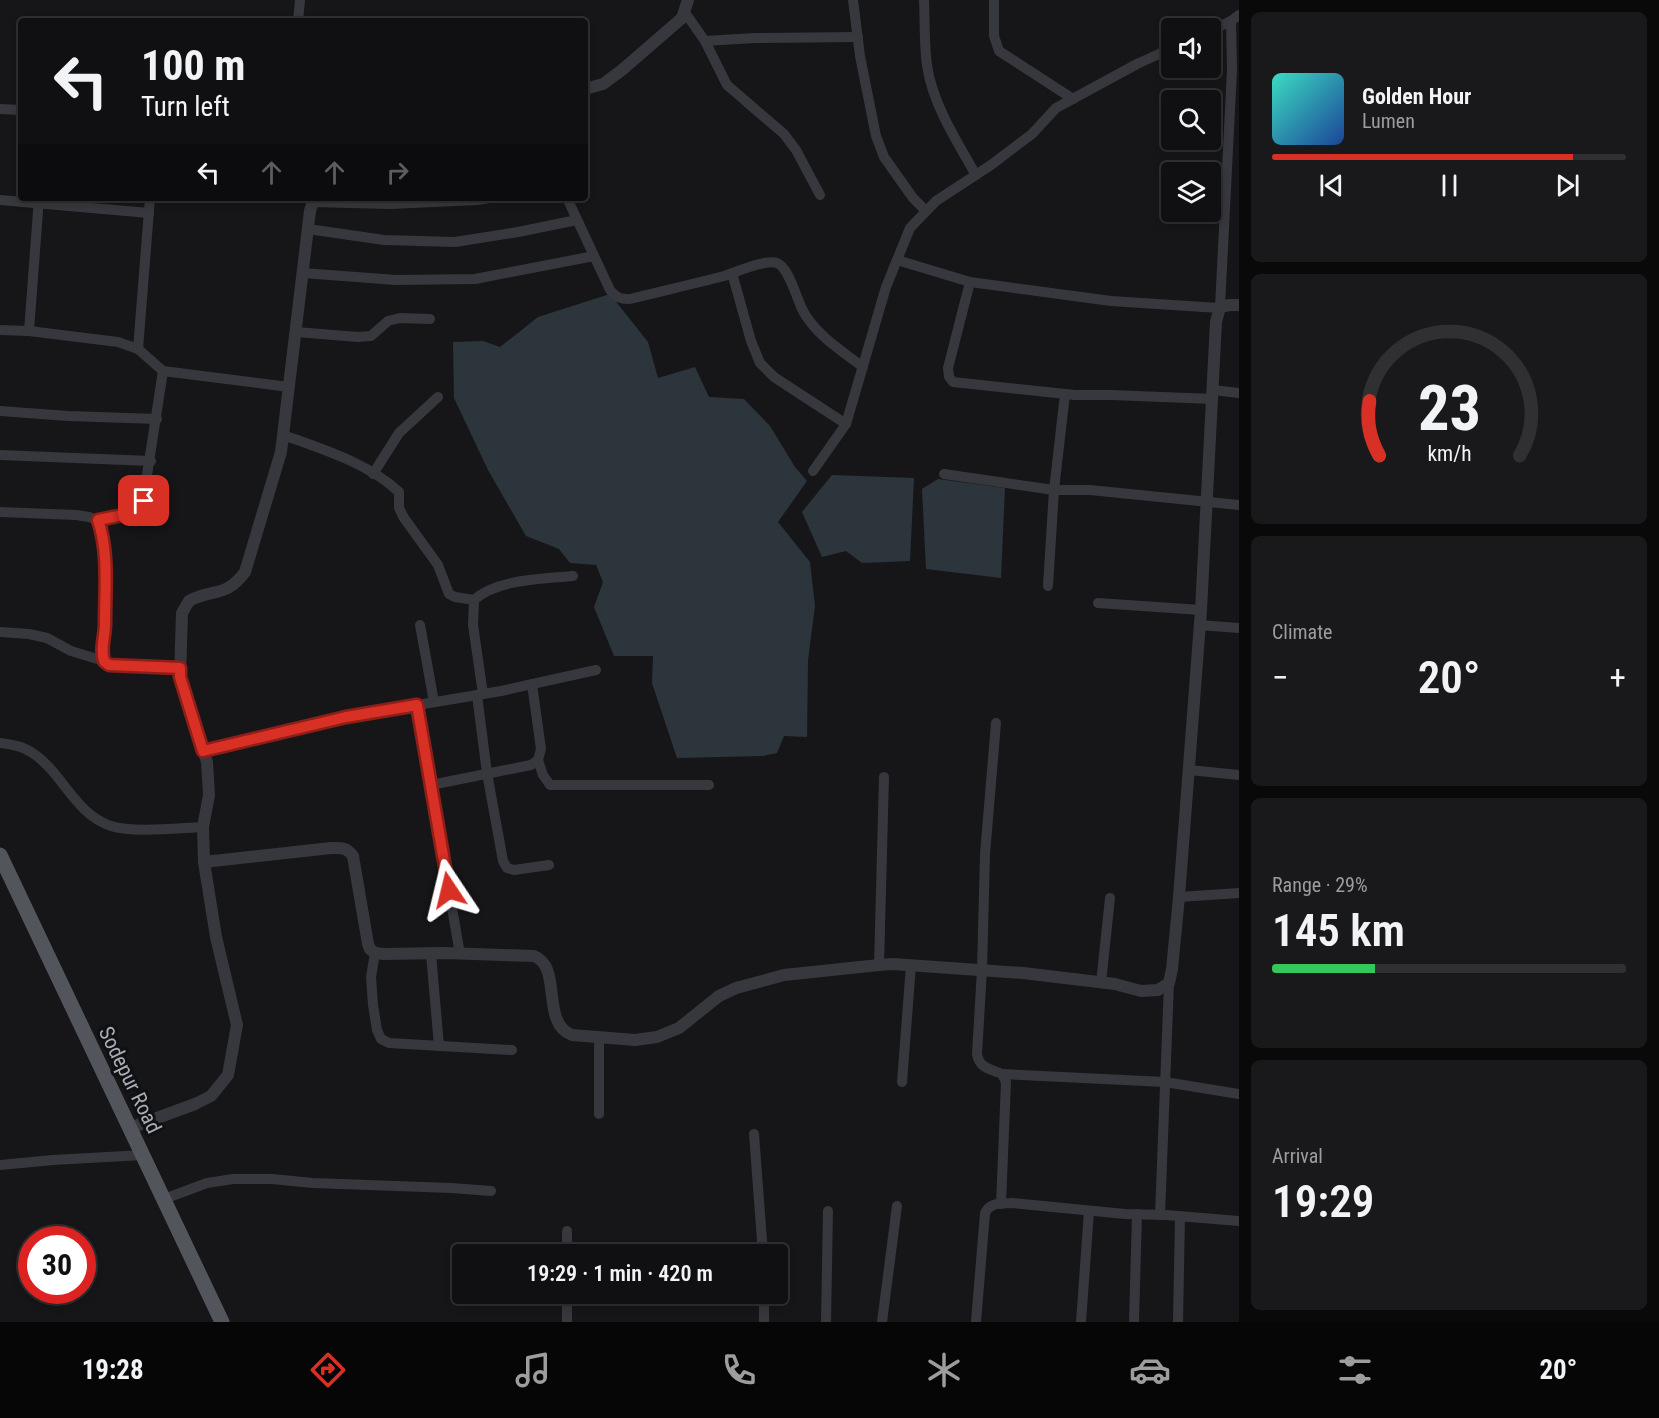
<!DOCTYPE html>
<meta charset="utf-8">
<style>
:root{--surface:#101012;--page:#19191b;--text:#f1f3f6;--muted:#9c9d9f;--line:#303032;--accent:#d93025}
body{margin:0;font-family:"Roboto Condensed",sans-serif;background:var(--page);color:var(--text);height:100vh;display:flex;flex-direction:column;font-size:22px;white-space:nowrap}
*{box-sizing:border-box;margin:0}
p{font-size:20px;color:var(--muted)}
.icon{flex:none;width:33px;height:33px;fill:none;stroke:currentColor;stroke-width:2;stroke-linecap:round;stroke-linejoin:round}
.map{position:relative;flex:1;overflow:hidden}
.side{display:flex;flex-direction:column;gap:12px;padding:12px;background:#09090a;width:420px}
.side>*{flex:none}
.top-card{position:absolute;left:18px;top:18px;width:570px;height:183px;border-radius:6px;box-shadow:0 3px 9px #0003,0 0 0 2px var(--line);background:#101012;color:var(--text);overflow:hidden}
.tools{position:absolute;left:1161px;top:18px;display:grid;gap:12px}
.tools a{display:grid;place-items:center;width:60px;height:60px;border-radius:6px;background:var(--surface);box-shadow:0 3px 9px #0003,0 0 0 2px var(--line);font-size:30px}
.speed{position:absolute;left:18px;top:1226px;display:flex;gap:12px;font-size:30px;font-weight:700;text-align:center}
.speed>*{display:grid;place-content:center;width:78px;height:78px;border-radius:50%;background:var(--surface);box-shadow:0 3px 9px #0003,0 0 0 2px var(--line);line-height:1}
.speed .limit{border:9px solid #d22;background:#fff;color:#111}
.pin{position:absolute;display:grid;place-items:center;width:51px;height:51px;color:#fff;margin:-26px;border-radius:12px;box-shadow:0 3px 9px #0006}
.me{position:absolute;width:66px;margin:-33px;rotate:350deg;stroke-linejoin:round;filter:drop-shadow(0 0 4px #0008)}
.turn{display:flex;align-items:center;gap:21px;height:126px;padding:0 24px;font-size:27px}
.turn .icon{width:78px;height:78px;stroke-width:2.5}
.turn b{display:block;font-size:42px;line-height:51px}
.lanes{display:flex;align-items:center;height:57px;padding:0 24px;background:#0003;justify-content:center;gap:30px;direction:ltr}
.lanes .off{opacity:.35}
.big{font-size:45px;font-weight:600;line-height:1.1}
.side .widget{flex:1;display:flex;flex-direction:column;justify-content:center;gap:9px;min-width:0;padding:0 21px;border-radius:9px;background:var(--page)}
.side .dial{align-items:center;gap:0}
.dial svg{height:156px;overflow:visible;fill:none;stroke:var(--line);stroke-width:7;stroke-linecap:round;text-anchor:middle}
.dial text{fill:var(--text);stroke:none}
.song{display:flex;align-items:center;gap:18px}
.cover{width:72px;height:72px;border-radius:9px;background:linear-gradient(135deg,hsl(170 70% 55%),hsl(220 70% 35%))}
.played{height:6px;border-radius:3px;background:linear-gradient(90deg,var(--accent) 85%,var(--line) 85%)}
.keys{display:flex;justify-content:space-around;direction:ltr}
.heat{display:flex;justify-content:space-between;align-items:center;font-size:33px;direction:ltr}
.charge{height:9px;border-radius:4px;background:linear-gradient(90deg,#34c759 29%,var(--line) 0)}
.trip{position:absolute;left:452px;top:1244px;width:336px;height:60px;border-radius:6px;background:var(--surface);box-shadow:0 3px 9px #0003,0 0 0 2px var(--line);font-weight:600;line-height:60px;text-align:center}
.tab-bar{display:flex;height:96px;justify-content:space-around;align-items:center;background:#060607;color:var(--muted)}
.tab-bar .icon{width:42px;height:42px}
.tab-bar .current{color:var(--accent)}
.tab-bar b{font-size:27px;color:var(--text)}
main{display:flex;flex:1;min-height:0}
.map>svg:first-child{display:block}
</style>
<main>
<div class="map">
<svg width="1239" height="1322" viewBox="0 0 1239 1322">
<rect width="100%" height="100%" fill="#161618"/>
<g fill="#2c353c">
<polygon points="610,294 648,342 658,378 695,367 709,397 744,399 770,426 795,467 807,481 778,522 810,562 815,606 808,660 807,737 784,736 777,753 763,756 677,758 652,683 653,656 614,656 594,607 603,582 596,565 570,563 559,549 526,536 488,470 454,398 453,342 483,341 500,347 538,317"/>
<polygon points="832,475 914,478 910,561 862,563 846,551 822,557 802,512"/>
<polygon points="938,479 1005,488 1001,578 926,569 922,489"/>
</g>
<g fill="none" stroke-linecap="round" stroke-linejoin="round">
<g stroke="#37383d" stroke-width="10">
<polyline points="853,0 860,56 876,136 884,157 913,198 926,211"/>
<path d="M924,0C925,21 924,44 927,65C932,103 957,142 976,175"/>
<polyline points="994,0 994,36 999,51 1073,99"/>
<polyline points="684,11 705,41 727,85 784,134 796,150 820,195"/>
<polyline points="298,21 300,0"/>
<polyline points="1210,31 1231,21 1239,15"/>
<polyline points="705,41 755,38 858,37"/>
<polyline points="0,109 21,110"/>
<path d="M567,198L610,290C617,298 620,299 630,299C662,291 693,284 724,276C737,272 765,259 777,263C789,267 797,300 803,311C816,335 842,351 863,367"/>
<polyline points="0,200 149,213"/>
<polyline points="313,202 390,204 477,200 489,198"/>
<polyline points="308,229 384,240 455,242 518,232 577,220"/>
<polyline points="897,260 970,282 1111,301 1219,308"/>
<polyline points="303,273 396,280 475,279 594,256"/>
<polyline points="732,273 751,341 760,363 774,377 846,424"/>
<polyline points="970,282 948,368 949,377 953,382 1075,395 1112,395 1213,399"/>
<polyline points="1220,307 1232,70 1231,21"/>
<polyline points="0,330 29,331 118,342 138,349 163,371 289,387"/>
<polyline points="29,331 39,198"/>
<polyline points="296,332 358,337 371,336 388,321 400,318 430,319"/>
<polyline points="138,349 150,198"/>
<polyline points="1213,390 1239,393"/>
<polyline points="0,411 68,416 157,419"/>
<path d="M283,435C322,449 368,463 399,492V508L404,518L438,565L449,594L455,597L474,600"/>
<polyline points="0,455 151,461"/>
<polyline points="813,471 846,424 886,287 910,228 936,201 991,165 1032,134 1056,108 1137,64 1172,48"/>
<polyline points="373,474 399,433 438,397"/>
<polyline points="944,474 1054,490 1090,490 1239,505"/>
<path d="M0,512L76,515L89,517L97,520C109,552 105,590 105,624C105,636 101,649 104,661L109,665L180,668"/>
<polyline points="97,520 128,514 138,510 143,501 163,371"/>
<polyline points="1048,586 1054,490 1065,394"/>
<polyline points="1098,603 1201,610"/>
<polyline points="420,625 434,702"/>
<polyline points="1199,625 1239,628"/>
<polyline points="0,632 29,634 47,638 71,651 104,661"/>
<path d="M483,694L473,625L474,600C497,579 543,579 573,576"/>
<polyline points="477,695 487,773 503,861 507,868 514,870 549,865"/>
<polyline points="417,705 460,954"/>
<path d="M996,723L985,854L982,970L977,1054C979,1068 990,1069 1002,1074L1006,1082L1001,1204"/>
<path d="M0,743C10,744 22,746 31,752C62,771 74,814 111,826C133,833 178,828 203,827"/>
<polyline points="203,751 346,717 501,691 596,670"/>
<polyline points="538,760 543,775 550,785 709,785"/>
<polyline points="1189,770 1239,775"/>
<polyline points="431,785 531,765 538,760 541,749 532,684"/>
<polyline points="1179,897 1239,893"/>
<polyline points="375,953 371,977 373,1005 377,1030 381,1039 389,1043 512,1050"/>
<polyline points="431,954 439,1046"/>
<polyline points="879,965 884,777"/>
<polyline points="1101,983 1110,898"/>
<polyline points="1002,1074 1165,1082 1239,1094"/>
<polyline points="902,1082 911,965"/>
<polyline points="599,1114 599,1038"/>
<polyline points="754,1134 763,1254"/>
<polyline points="0,1165 53,1160 143,1155"/>
<polyline points="164,1199 207,1183 233,1179 272,1179 313,1183 451,1188 491,1191"/>
<polyline points="1160,1215 1169,983"/>
<polyline points="567,1254 567,1231"/>
<polyline points="764,1293 764,1322"/>
<polyline points="567,1322 567,1293"/>
<polyline points="826,1322 828,1211"/>
<polyline points="882,1322 897,1206"/>
<path d="M976,1322L985,1213C990,1202 1000,1204 1012,1203L1125,1214L1166,1215L1239,1221"/>
<polyline points="1081,1322 1089,1211"/>
<polyline points="1134,1322 1137,1214"/>
<polyline points="1178,1322 1180,1216"/>
</g>
<g stroke="#37383d" stroke-width="12">
<polyline points="585,89 603,84 622,70 682,18 688,0"/>
<path d="M204,862L331,848C342,848 346,847 353,856L368,944L370,949L375,953L384,954L445,953L534,956C563,967 540,1023 572,1035L635,1040L657,1037L679,1028L719,996L736,988L784,975L879,965L893,964L1023,973L1115,984L1141,991L1158,990L1169,983L1172,969L1179,897L1201,610L1216,322L1220,307L1230,305H1239"/>
<path d="M130,1128L195,1104L211,1096L228,1075L237,1025L216,937L204,862L203,827L209,795L207,762L180,677L182,613L189,601C212,588 225,599 245,572L281,452L310,211L313,202L318,198"/>
</g>
<polyline stroke="#53555c" stroke-width="15" points="0,855 222,1322"/>
</g>
<g fill="none" stroke-linecap="round" stroke-linejoin="round">
<defs>
<path id="route" d="M144,501L138,510L128,514L98,520C109,552 105,590 105,624C105,636 100,649 104,661L109,665L180,668V677L203,751L346,717L417,705L449,890"/>
</defs>
<use href="#route" stroke="#8d1f18" stroke-width="15"/>
<use href="#route" stroke="#d93025" stroke-width="10"/>
</g>
<g text-anchor="middle" stroke-width="6" stroke-linejoin="round" paint-order="stroke">
<g font-size="21" fill="#a8adb8" stroke="#111113">
<text transform="translate(130 1080) rotate(64)" y="7">Sodepur Road</text>
</g>
</g>
</svg>
<div class="tools">
<a><svg class="icon" aria-label="sound" viewBox="0 0 24 24"><path d="M4 9h4l5-4v14l-5-4H4zM17 9q2 3 0 6"/></svg></a>
<a><svg class="icon" aria-label="search" viewBox="0 0 24 24"><circle cx="10" cy="10" r="6"/><path d="M15 15l6 6"/></svg></a>
<a><svg class="icon" aria-label="layers" viewBox="0 0 24 24"><path d="M12 4l9 5-9 5-9-5zM3 14l9 5 9-5"/></svg></a>
</div>
<div class="speed"><div class="limit">30</div></div>
<div class="pin" style="left:144px;top:501px;background:#d93025"><svg class="icon" aria-label="arrive" viewBox="0 0 24 24"><path d="M6 21V4h12l-3 4 3 4H6"/></svg></div>
<svg class="me" style="left:449px;top:890px" viewBox="-20 -20 40 40"><path d="M0-17L14 15 0 8-14 15z" fill="#d93025" stroke="#fff" stroke-width="4"/></svg>
<div class="trip">19:29 · 1 min · 420 m</div>
<div class="top-card">
<div class="turn"><svg class="icon" aria-label="left" viewBox="0 0 24 24"><path d="M17 20v-9H6M10 6l-5 5 5 5"/></svg><div><b>100 m</b>Turn left</div></div>
<div class="lanes"><svg class="icon" aria-label="left" viewBox="0 0 24 24"><path d="M17 20v-9H6M10 6l-5 5 5 5"/></svg><svg class="icon off" aria-label="ahead" viewBox="0 0 24 24"><path d="M12 20V5M6 11l6-6 6 6"/></svg><svg class="icon off" aria-label="ahead" viewBox="0 0 24 24"><path d="M12 20V5M6 11l6-6 6 6"/></svg><svg class="icon off" aria-label="right" viewBox="0 0 24 24"><path d="M7 20v-9h11M14 6l5 5-5 5"/></svg></div>
</div>
</div>
<section class="side">
<div class="widget">
<div class="song"><i class="cover"></i><div><b>Golden Hour</b><p>Lumen</p></div></div>
<div class="played"></div>
<div class="keys"><svg class="icon" aria-label="previous" viewBox="0 0 24 24"><path d="M18 5L8 12l10 7zM5 5v14"/></svg><svg class="icon" aria-label="pause" viewBox="0 0 24 24"><path d="M8 5v14M16 5v14"/></svg><svg class="icon" aria-label="next" viewBox="0 0 24 24"><path d="M6 5l10 7-10 7zM19 5v14"/></svg></div>
</div>
<div class="widget dial"><svg viewBox="0 0 100 80">
<path d="M14 69A42 42 0 1 1 86 69"/>
<path d="M14 69A42 42 0 0 1 9 41" stroke="#d93025"/>
<text x="50" y="56" font-size="32" font-weight="700">23</text>
<text x="50" y="72" font-size="11">km/h</text>
</svg></div>
<div class="widget"><p>Climate</p>
<div class="heat"><a>−</a><b class="big">20°</b><a>+</a></div>
</div>
<div class="widget"><p>Range · 29%</p><b class="big">145 km</b><div class="charge"></div></div>
<div class="widget"><p>Arrival</p><b class="big">19:29</b></div>
</section>
</main>
<nav class="tab-bar">
<b>19:28</b>
<svg class="icon current" aria-label="directions" viewBox="0 0 24 24"><path d="M12 3l9 9-9 9-9-9zM9 14v-3h6M13 9l2 2-2 2"/></svg>
<svg class="icon" aria-label="music" viewBox="0 0 24 24"><path d="M9 18V5l10-2v13"/><circle cx="6" cy="18" r="3"/><circle cx="16" cy="16" r="3"/></svg>
<svg class="icon" aria-label="phone" viewBox="0 0 24 24"><path d="M5 4h4l2 5-3 2q2 4 5 5l2-3 5 2v4C11 20 4 13 5 4z"/></svg>
<svg class="icon" aria-label="climate" viewBox="0 0 24 24"><path d="M12 3v18M4 7l16 10M4 17L20 7"/></svg>
<svg class="icon" aria-label="car" viewBox="0 0 24 24"><path d="M5 17H2v-5l4-1 3-4h7l3 4 3 1v5h-3M9 17h6M6 11h13"/><circle cx="7" cy="17" r="2"/><circle cx="17" cy="17" r="2"/></svg>
<svg class="icon" aria-label="filters" viewBox="0 0 24 24"><path d="M4 7h16M4 17h16"/><circle cx="9" cy="7" r="2"/><circle cx="15" cy="17" r="2"/></svg>
<b>20°</b>
</nav>
